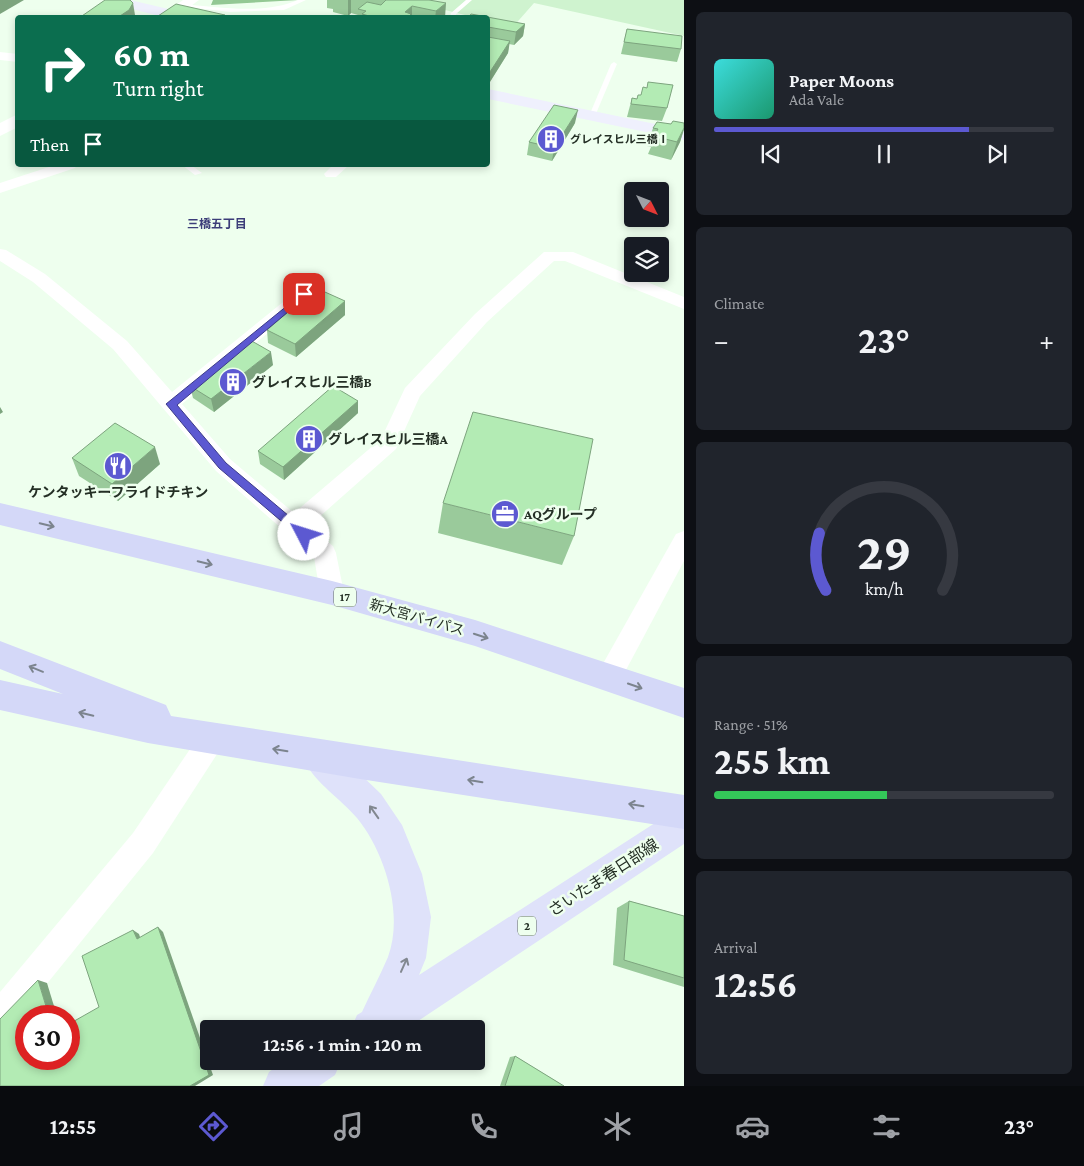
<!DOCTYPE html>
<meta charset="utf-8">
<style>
:root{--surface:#171b24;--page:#20242c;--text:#f1f3f6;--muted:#9ea1a6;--line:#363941;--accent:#5c59d1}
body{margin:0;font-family:"Crimson Pro","Noto Sans JP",serif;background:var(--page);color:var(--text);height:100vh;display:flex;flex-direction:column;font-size:19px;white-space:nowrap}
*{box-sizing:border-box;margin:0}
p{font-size:16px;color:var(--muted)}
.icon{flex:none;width:28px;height:28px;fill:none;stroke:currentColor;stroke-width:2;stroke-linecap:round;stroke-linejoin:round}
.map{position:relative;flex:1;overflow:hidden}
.details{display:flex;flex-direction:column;gap:12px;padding:12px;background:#0d0f14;width:400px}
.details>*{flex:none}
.guide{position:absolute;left:15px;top:15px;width:475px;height:152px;border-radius:5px;box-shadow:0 2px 8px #0003;background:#0b6e4f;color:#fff;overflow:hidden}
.needle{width:32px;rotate:132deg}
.fabs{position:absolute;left:624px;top:182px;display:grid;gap:10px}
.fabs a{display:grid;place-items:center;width:45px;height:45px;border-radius:5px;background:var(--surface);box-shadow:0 2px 8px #0003;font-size:25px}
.speed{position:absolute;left:15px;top:1005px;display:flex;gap:10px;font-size:25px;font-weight:700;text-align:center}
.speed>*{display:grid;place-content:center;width:65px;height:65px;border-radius:50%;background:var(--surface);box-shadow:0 2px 8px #0003;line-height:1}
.speed .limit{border:8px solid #d22;background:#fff;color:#111}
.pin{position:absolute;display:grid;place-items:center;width:42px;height:42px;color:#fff;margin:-21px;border-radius:10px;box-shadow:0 2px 8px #0006}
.me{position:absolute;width:55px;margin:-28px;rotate:310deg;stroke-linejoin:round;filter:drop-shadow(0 0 4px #0008)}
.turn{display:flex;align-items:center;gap:18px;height:105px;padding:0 15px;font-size:22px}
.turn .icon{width:65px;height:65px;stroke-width:2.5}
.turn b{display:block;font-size:35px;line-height:42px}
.then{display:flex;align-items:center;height:48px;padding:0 15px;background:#0003;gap:10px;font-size:19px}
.big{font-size:38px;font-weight:700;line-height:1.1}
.details .widget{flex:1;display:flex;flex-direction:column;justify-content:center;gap:8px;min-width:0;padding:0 18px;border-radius:8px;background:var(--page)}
.details .dial{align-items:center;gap:0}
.dial svg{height:130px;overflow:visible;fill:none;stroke:var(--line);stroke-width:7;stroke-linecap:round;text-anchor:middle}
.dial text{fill:var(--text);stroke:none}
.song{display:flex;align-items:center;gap:15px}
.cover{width:60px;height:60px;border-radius:8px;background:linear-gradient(135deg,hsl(180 70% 55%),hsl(160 70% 35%))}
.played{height:5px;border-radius:2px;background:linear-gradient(90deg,var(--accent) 75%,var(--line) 75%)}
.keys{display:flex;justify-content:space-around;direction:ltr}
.heat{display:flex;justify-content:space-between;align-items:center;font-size:28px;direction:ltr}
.charge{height:8px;border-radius:4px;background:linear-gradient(90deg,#34c759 51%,var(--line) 0)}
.trip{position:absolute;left:200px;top:1020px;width:285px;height:50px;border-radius:5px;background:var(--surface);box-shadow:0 2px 8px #0003;font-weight:700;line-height:50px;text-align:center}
.tab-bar{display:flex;height:80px;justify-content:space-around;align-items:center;background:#090b0e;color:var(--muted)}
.tab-bar .icon{width:35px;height:35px}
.tab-bar .current{color:var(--accent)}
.tab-bar b{font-size:22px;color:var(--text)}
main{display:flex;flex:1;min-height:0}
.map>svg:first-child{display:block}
</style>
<main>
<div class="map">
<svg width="684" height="1086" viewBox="0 0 684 1086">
<rect width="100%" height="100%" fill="#efe"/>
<polygon fill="#cff3cf" points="405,0 684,0 684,36 534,3 512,28 488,18 473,17"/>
<polygon fill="#93c894" points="213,0 298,0 211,5"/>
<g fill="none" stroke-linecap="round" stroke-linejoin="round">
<g fill="#fff" fill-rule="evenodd">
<path d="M298,0H306L284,10L230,12L179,6L182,4C219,7 263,15 298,0Z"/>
<polygon points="466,0 472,0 456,14 456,18 450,18 451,13"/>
<polygon points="614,62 617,64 595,116 590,117 589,116 611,64"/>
<polygon points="182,165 191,165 202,173 195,175"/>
</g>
<g fill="#fff" fill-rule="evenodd">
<polygon points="0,52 18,54 18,62 0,60"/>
<polygon points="55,165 77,165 75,168 0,193 0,183"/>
<polygon points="333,165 349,165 336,177 326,177 324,174"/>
<polygon points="0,249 6,250 45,274 127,341 172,392 298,290 304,288 310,290 313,294 310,298 182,404 230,459 294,513 381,439 405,388 475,314 544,252 573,252 684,297 684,309 565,261 554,261 487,322 420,396 396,449 309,526 333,546 336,553 344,593 340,600 332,603 324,600 320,593 314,557 216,471 113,349 33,282 0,261"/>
<polygon points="684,531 684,561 618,685 609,689 600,685 596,677 600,669 676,534"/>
<polygon points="212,726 221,730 225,739 221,748 153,853 11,1028 0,1033 0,992 133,833 203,730"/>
</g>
<g fill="#fff" fill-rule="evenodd">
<polygon points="183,0 199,0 175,18 158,18"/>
<polygon points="18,114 18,127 0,136 0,123"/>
</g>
<g fill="#eff0fd" fill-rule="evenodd">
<polygon points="105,0 130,0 194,15 196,18 168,18 107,3"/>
<polygon points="488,89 684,130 684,140 488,99"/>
</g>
<g fill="#dfe2fa" fill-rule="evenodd">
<path d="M318,740L330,745L381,794L402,825L422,874L431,917L426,958L419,975L672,812L684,807V844L406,1029H351L357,1015L362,1012C370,994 380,976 388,957C404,914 385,852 357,818C339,797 312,781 302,756L306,745Z"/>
<polygon points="284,1061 341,1061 335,1075 319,1086 263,1086 269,1072"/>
</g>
<g fill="#d4d8f8" fill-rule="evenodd">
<polygon points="0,503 332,581 475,620 684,688 684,718 475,646 332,605 0,525"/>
<polygon points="0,641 166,705 171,716 684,795 684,829 360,779 148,743 0,710 0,680 63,694 0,669"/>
</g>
</g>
<g fill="#9aca9b">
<polygon points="327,0 429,0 445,18 358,18 358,15 351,13 348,16 333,12 333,9 327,8"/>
<polygon points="488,18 525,24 523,36 514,45 509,44 508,53 488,85"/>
<polygon points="627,29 681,49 677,62 621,54"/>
<polygon points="632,98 667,108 662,121 627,117"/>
<polygon points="575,123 552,161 527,155 529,142"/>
<polygon points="684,123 684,130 680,142 671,160 648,154 651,147 647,146 653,128 671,124"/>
<polygon points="345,301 345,315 296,357 268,343 267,330"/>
<polygon points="273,365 214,412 193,398 190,386"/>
<polygon points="358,401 358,413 284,480 260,464 258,451"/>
<polygon points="72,458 160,464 118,501 79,476"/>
<polygon points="443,503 574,536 562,565 438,533"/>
<polygon points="629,901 684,916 684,987 613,965 617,908"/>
<polygon points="515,1056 564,1086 500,1086 510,1057"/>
</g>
<g fill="#7da47e">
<polygon points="0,0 24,0 0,14"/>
<polygon points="348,0 351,0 351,13 348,16"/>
<polygon points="133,3 135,15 134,18 117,18"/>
<polygon points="446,3 445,18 435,18 436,11"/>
<polygon points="412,6 412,18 404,18 405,12"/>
<polygon points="525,24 523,36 514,45 516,32"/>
<polygon points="510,41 508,53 488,85 488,75"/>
<polygon points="578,110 575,123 552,161 554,148"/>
<polygon points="684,128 680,142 671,160 677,142"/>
<polygon points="345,301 345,315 296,357 295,344"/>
<polygon points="271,352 273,365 214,412 211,399"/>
<polygon points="358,401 358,413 284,480 283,467"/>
<polygon points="0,407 3,412 0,414"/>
<polygon points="155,447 160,464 118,501 112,484"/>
<polygon points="158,927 163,932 213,1075 195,1086 190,1086"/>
<polygon points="133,930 139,934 142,943 137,939"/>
<polygon points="38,980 47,983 57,1016 49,1016"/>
</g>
<g fill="#b3ebb4" stroke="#7da47e">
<polygon points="105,0 130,0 133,3 129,10 117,18 79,18"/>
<polygon points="386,0 429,0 446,3 436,11 412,6 405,12 411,14 407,18 376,18 362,14 366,11 358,9 367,2 381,5"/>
<polygon points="176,4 225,15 221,18 155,18"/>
<polygon points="471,14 525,24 516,32 488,27 488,18 468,18"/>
<polygon points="627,29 682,36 681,49 624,42"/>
<polygon points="488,37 510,41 488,75"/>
<polygon points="648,82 673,85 667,108 631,104 632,98 637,99 638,95 641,95 643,87 647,88"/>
<polygon points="554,105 578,110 554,148 529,142"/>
<polygon points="673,121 684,123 684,128 677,142 654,136 658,129 653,128 657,122 671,124"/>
<polygon points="316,288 345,301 295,344 267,330"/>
<polygon points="250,340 271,352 211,399 190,386"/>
<polygon points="333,386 358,401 283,467 258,451"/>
<polygon points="473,412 593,439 574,536 443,503"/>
<polygon points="115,423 155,447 112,484 72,458"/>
<polygon points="629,901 684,916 684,978 624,960"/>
<polygon points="158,927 209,1075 190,1086 0,1086 0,1019 38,980 49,1016 26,1016 26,1059 69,1059 69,1024 99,1007 82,956 133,930 137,939"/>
<polygon points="515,1056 564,1086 505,1086"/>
</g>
<defs><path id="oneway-shaft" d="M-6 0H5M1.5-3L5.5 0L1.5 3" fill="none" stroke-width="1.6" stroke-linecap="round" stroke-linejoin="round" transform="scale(1.25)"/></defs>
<g stroke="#7c848e">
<use href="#oneway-shaft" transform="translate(47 525) rotate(13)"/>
<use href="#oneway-shaft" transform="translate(205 563) rotate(13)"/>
<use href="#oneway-shaft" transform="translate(481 636) rotate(18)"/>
<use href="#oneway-shaft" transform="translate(36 669) rotate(-158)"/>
<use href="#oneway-shaft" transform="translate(635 686) rotate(19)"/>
<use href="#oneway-shaft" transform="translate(86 714) rotate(-167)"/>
<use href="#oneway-shaft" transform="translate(280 750) rotate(-171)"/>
<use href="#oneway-shaft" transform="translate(475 781) rotate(-171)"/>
<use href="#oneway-shaft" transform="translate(636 805) rotate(-171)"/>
</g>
<g stroke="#828890">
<use href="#oneway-shaft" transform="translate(374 812) rotate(-125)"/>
<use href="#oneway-shaft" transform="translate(404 965) rotate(-66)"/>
</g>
<polygon fill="#5c59d1" stroke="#3c3a88" points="304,292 307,293 307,296 177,405 226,463 308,532 310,535 308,538 301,538 219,468 166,404"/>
<defs>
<symbol id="building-disc" viewBox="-11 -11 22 22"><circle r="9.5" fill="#5c59d1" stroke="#efe"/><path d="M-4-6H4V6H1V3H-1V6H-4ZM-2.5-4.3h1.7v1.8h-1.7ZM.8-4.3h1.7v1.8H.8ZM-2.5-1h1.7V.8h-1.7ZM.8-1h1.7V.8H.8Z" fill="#fff"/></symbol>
<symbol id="restaurant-disc" viewBox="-11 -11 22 22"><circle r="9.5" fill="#5c59d1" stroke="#efe"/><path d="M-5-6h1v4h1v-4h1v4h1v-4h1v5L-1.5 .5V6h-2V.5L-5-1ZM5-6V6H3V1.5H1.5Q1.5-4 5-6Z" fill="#fff"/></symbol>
<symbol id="office-disc" viewBox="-11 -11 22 22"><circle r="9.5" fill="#5c59d1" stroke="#efe"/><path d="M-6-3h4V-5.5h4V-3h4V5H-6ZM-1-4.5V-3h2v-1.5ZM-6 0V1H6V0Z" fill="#fff"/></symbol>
</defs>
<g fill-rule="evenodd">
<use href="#building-disc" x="535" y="123" width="32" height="32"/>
<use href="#building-disc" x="217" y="366" width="32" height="32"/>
<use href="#building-disc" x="293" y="423" width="32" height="32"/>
<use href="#restaurant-disc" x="102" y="450" width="32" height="32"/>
<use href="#office-disc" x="489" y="498" width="32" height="32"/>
</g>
<g text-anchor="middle" stroke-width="5" stroke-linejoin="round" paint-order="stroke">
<g font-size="11" font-weight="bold" fill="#242f25" stroke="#efe" text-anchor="start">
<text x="570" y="143">グレイスヒル三橋Ⅰ</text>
</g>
<g font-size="12" font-weight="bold" fill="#3c3d79" stroke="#efe">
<text x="217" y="228">三橋五丁目</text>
</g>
<g fill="#efe" stroke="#616d61" stroke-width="1">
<rect x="334" y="587.5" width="22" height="19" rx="4"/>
<rect x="518" y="916.5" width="18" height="19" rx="4"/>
</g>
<g font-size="12" font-weight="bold" fill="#242f25">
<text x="345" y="601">17</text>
<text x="527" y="930">2</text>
</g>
<g font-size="14" font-weight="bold" fill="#242f25" stroke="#efe" text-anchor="start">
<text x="252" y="387">グレイスヒル三橋B</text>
<text x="328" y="444">グレイスヒル三橋A</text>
<text x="118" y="497" text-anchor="middle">ケンタッキーフライドチキン</text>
<text x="524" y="519">AQグループ</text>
</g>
<g font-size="14" fill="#242f25" stroke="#efe">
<text transform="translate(417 617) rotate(16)" y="5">新大宮バイパス</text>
</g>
<g font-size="16" fill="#242f25" stroke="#efe">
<text transform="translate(603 877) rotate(-33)" y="6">さいたま春日部線</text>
</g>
</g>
</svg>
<div class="fabs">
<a><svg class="needle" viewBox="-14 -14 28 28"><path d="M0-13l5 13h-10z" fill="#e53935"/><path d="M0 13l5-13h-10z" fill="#9ea1a6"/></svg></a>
<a><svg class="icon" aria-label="layers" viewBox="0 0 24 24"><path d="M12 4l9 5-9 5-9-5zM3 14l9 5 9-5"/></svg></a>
</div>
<div class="speed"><div class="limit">30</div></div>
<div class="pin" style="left:304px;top:294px;background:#d93025"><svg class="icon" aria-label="arrive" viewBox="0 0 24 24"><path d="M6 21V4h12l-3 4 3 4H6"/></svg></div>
<svg class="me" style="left:304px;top:535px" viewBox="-20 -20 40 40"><circle r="19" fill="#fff"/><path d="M0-13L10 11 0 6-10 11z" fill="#5c59d1"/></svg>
<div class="trip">12:56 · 1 min · 120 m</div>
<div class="guide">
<div class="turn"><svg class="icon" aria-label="right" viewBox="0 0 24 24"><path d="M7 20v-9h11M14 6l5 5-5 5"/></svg><div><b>60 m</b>Turn right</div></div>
<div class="then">Then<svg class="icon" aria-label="arrive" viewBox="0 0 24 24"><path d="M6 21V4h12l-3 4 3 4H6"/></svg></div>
</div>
</div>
<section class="details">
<div class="widget">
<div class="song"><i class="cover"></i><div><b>Paper Moons</b><p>Ada Vale</p></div></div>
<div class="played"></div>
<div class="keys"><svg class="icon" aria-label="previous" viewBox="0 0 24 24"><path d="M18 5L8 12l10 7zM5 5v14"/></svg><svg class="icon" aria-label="pause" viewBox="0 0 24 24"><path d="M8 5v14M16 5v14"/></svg><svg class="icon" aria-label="next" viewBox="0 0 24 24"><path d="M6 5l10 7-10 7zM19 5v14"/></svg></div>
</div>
<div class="widget"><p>Climate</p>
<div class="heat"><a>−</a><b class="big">23°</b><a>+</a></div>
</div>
<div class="widget dial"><svg viewBox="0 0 100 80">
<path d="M14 69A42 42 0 1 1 86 69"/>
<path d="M14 69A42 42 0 0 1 10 34" stroke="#5c59d1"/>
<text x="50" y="56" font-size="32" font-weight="700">29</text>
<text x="50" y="72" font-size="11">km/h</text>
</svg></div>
<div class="widget"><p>Range · 51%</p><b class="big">255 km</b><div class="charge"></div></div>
<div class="widget"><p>Arrival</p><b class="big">12:56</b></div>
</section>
</main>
<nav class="tab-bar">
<b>12:55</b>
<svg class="icon current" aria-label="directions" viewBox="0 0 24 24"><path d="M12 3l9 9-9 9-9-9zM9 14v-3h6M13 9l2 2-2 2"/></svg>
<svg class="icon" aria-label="music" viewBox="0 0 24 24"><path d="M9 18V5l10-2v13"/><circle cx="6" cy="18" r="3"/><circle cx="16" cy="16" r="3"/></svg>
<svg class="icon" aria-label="phone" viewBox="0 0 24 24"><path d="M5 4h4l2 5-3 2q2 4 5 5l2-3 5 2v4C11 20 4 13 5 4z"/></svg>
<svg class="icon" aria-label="climate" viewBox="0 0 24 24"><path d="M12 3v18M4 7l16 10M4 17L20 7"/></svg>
<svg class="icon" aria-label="car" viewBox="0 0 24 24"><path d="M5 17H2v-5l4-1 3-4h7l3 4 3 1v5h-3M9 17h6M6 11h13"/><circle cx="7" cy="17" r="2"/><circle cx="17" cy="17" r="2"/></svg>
<svg class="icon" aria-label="filters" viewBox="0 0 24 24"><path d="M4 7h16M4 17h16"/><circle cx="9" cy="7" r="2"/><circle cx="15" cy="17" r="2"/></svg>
<b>23°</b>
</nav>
